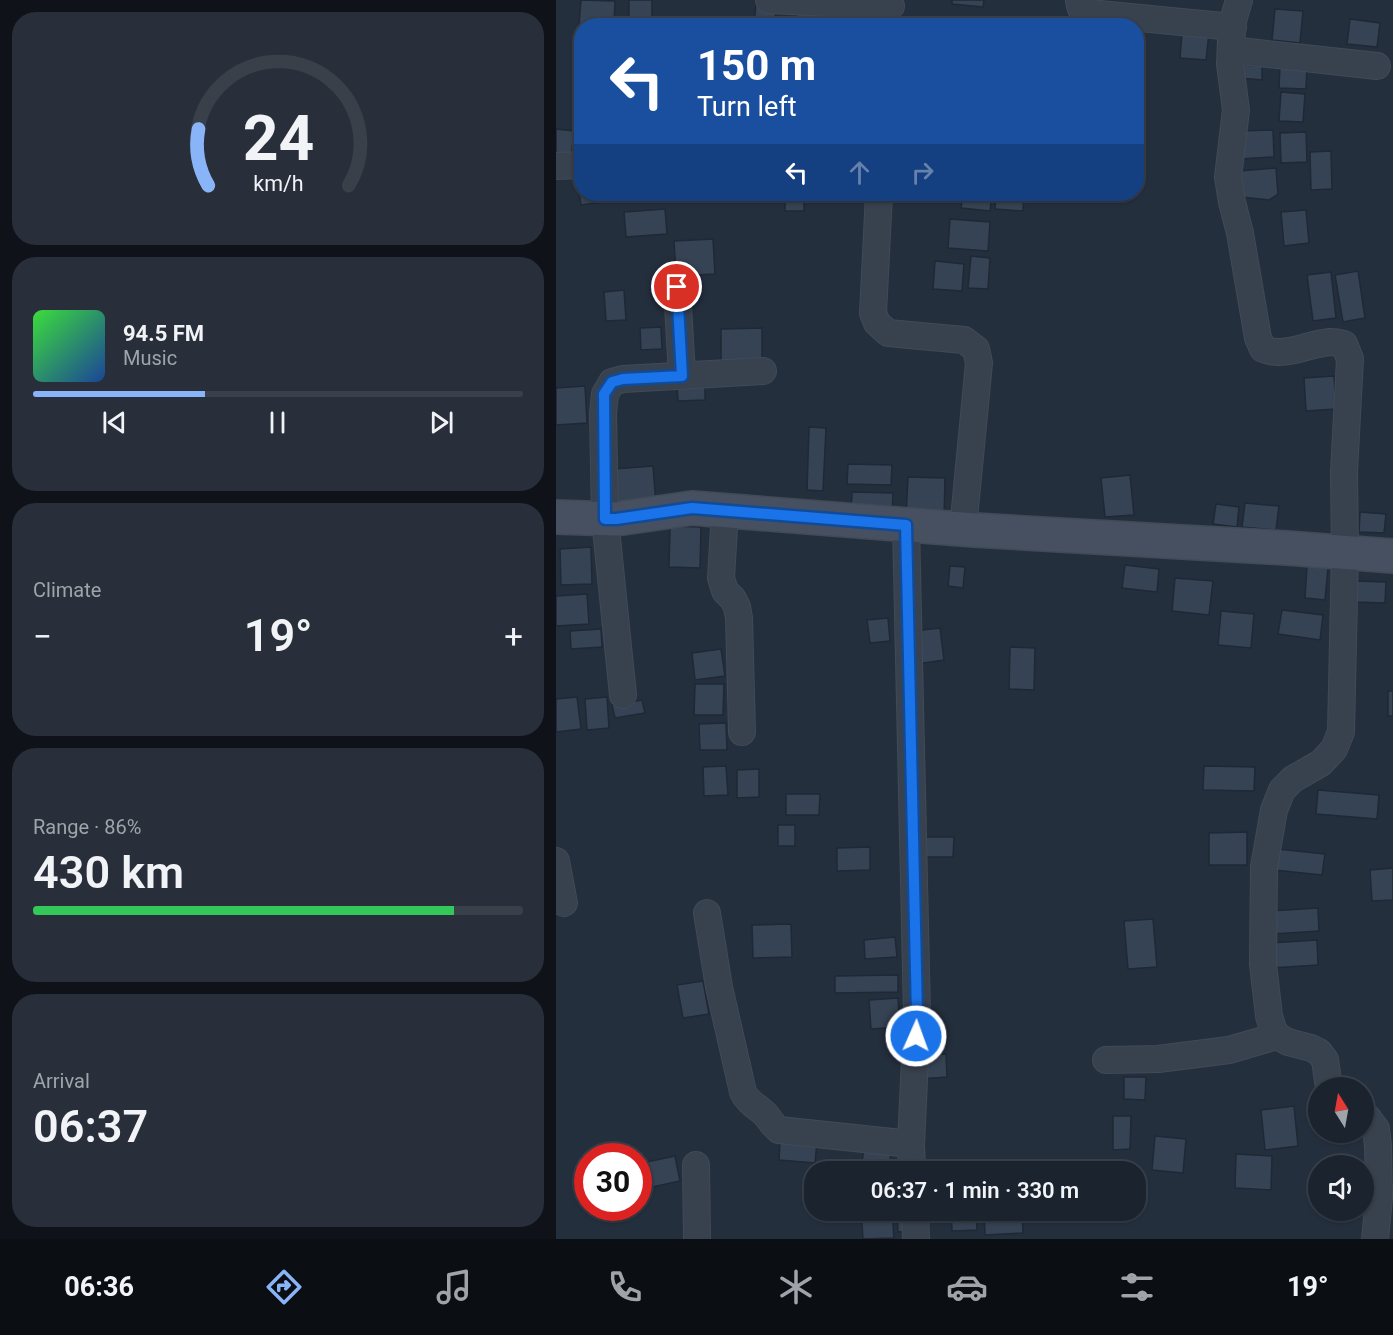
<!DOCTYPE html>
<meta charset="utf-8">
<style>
:root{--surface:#1b232e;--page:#282f3a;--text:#f1f3f6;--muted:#a0a4aa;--line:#39404a;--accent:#8ab4f8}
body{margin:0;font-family:Roboto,sans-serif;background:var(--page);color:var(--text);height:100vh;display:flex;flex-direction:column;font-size:22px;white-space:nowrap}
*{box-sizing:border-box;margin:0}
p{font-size:20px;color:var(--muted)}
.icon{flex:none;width:33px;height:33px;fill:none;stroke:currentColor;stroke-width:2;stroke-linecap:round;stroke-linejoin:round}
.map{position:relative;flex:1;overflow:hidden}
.side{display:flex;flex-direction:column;gap:12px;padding:12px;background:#0f1319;width:556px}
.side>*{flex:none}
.hud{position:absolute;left:18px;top:18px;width:570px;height:183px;border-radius:24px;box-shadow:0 2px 4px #0004,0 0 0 2px var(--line);background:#1a4fa0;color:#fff;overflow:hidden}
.needle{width:39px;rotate:349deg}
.fabs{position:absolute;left:752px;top:1077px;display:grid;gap:12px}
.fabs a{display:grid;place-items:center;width:66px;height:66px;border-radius:50%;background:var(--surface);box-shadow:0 2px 4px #0004,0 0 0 2px var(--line);font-size:30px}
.speed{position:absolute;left:18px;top:1143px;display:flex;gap:12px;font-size:30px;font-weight:700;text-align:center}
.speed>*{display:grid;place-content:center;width:78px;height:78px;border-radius:50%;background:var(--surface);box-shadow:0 2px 4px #0004,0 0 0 2px var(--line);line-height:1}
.speed .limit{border:9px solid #d22;background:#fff;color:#111}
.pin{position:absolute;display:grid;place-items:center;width:51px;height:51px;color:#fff;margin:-26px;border:3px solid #fff;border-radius:50%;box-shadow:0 2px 6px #0007}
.me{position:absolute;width:66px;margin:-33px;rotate:2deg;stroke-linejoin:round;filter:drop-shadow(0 0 4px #0008)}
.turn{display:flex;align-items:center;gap:21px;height:126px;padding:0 24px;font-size:27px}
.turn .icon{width:78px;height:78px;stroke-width:2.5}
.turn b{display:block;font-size:42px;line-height:51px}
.lanes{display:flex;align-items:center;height:57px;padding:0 24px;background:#0003;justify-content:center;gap:30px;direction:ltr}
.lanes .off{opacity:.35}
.big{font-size:45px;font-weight:600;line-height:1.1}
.side .card{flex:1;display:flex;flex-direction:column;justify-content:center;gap:9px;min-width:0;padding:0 21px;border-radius:24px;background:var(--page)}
.side .dial{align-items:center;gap:0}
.dial svg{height:156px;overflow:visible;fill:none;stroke:var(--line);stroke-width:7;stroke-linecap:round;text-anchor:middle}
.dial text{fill:var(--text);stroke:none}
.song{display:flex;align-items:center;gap:18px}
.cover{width:72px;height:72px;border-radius:9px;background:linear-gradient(135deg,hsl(120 70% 55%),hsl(220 70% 35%))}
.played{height:6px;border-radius:3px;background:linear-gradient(90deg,var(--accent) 35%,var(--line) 35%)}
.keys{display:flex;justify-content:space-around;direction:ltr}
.heat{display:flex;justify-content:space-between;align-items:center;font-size:33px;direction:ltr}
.charge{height:9px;border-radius:4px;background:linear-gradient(90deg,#34c759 86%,var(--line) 0)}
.trip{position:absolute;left:248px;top:1161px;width:342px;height:60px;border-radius:24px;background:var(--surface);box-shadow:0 2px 4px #0004,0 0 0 2px var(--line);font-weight:600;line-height:60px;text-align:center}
.tab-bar{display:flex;height:96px;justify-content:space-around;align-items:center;background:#0b0e12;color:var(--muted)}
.tab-bar .icon{width:42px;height:42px}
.tab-bar .active{color:var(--accent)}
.tab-bar b{font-size:27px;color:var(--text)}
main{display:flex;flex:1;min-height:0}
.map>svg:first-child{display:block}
</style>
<main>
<section class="side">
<div class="card dial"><svg viewBox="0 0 100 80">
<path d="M14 69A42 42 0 1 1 86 69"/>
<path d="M14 69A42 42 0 0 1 9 40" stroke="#8ab4f8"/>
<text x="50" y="56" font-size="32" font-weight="700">24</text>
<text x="50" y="72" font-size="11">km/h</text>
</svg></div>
<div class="card">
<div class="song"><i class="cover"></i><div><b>94.5 FM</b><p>Music</p></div></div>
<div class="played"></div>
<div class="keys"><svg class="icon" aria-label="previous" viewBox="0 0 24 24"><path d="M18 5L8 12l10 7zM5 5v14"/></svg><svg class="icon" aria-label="pause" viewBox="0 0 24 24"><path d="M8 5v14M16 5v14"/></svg><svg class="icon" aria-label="next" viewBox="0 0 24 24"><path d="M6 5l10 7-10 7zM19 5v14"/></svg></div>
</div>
<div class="card"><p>Climate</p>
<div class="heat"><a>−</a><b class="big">19°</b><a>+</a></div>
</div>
<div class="card"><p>Range · 86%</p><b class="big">430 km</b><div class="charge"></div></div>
<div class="card"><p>Arrival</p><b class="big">06:37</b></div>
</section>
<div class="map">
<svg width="837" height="1239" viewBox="0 0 837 1239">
<rect width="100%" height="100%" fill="#242f3e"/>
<g fill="#364354" stroke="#1f2835" stroke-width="1.5">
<polygon points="25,0 59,1 58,26 23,25"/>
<rect x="73" y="0" width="23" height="22"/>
<polygon points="396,0 428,0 427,7 396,4"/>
<polygon points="200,3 220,4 219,26 198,26"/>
<polygon points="241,4 276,6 275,26 240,26"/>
<polygon points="288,7 317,8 316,26 287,26"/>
<polygon points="719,9 747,11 744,43 716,40"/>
<polygon points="794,19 824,23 821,47 791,44"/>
<polygon points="626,31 653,33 650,60 624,58"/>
<polygon points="684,65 706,66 706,80 683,78"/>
<polygon points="724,65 751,66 750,89 723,88"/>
<polygon points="725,92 749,94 747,122 723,121"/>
<polygon points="0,129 18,131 15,160 0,158"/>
<polygon points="717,130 718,157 684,159 683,131"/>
<polygon points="750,132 751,162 725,163 724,133"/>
<polygon points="775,151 776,189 755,190 754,152"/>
<polygon points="720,168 722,194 713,200 685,197 683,171"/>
<polygon points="26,171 26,194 67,194 68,199 25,205 20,172"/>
<rect x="229" y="194" width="19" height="17"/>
<polygon points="407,194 436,194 434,211 405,208"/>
<polygon points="440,194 468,194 467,211 439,209"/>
<polygon points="109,209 111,234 70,237 68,212"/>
<polygon points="750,210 753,243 728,246 725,212"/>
<polygon points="394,219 434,222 432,251 392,248"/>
<polygon points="157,239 159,274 120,276 118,241"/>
<polygon points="415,256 434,258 432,289 412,288"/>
<polygon points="379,261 408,264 406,291 377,289"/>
<polygon points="802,271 809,318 787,322 779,275"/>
<polygon points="775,272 780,318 757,321 751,275"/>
<polygon points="68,290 70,320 50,321 48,292"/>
<polygon points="105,327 106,349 85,350 84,328"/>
<polygon points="206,328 206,365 165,366 165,329"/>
<polygon points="778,376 780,409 750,411 748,378"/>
<polygon points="149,383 149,400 122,401 121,384"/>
<polygon points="29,386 31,423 0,425 0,388"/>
<polygon points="253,427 270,428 267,491 251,490"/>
<polygon points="292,464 336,465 335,485 291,484"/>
<polygon points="97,466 100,504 60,507 57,469"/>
<polygon points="574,475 578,515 549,517 545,478"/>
<polygon points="352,477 389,478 388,519 350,517"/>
<polygon points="296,492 337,493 336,516 295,515"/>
<polygon points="689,503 723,506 720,530 686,527"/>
<polygon points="660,504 683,507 681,527 657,524"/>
<polygon points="804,512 830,514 828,533 803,532"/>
<polygon points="114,526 145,527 144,568 113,567"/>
<polygon points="35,547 36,584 5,585 4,549"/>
<polygon points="569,565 603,569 601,592 566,588"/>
<polygon points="394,566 409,567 407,588 392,586"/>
<polygon points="751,566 772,568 769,600 749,598"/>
<polygon points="619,578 657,581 653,615 616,611"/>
<polygon points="798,581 830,582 829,603 798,602"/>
<polygon points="31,594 33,624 0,626 0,596"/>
<polygon points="726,610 767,615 764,640 722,634"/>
<polygon points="665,611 698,614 695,648 662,645"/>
<polygon points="332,618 334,641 314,643 311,620"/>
<polygon points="384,628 388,660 361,664 357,631"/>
<polygon points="45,629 46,647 15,649 14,631"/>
<polygon points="454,647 479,648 478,690 453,689"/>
<polygon points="165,649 169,676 139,680 136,653"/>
<polygon points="139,684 168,684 167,715 138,715"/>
<rect x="832" y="691" width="5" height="25"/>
<polygon points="21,697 25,729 0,732 0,699"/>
<polygon points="51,697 53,728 31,730 29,699"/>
<polygon points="86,700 89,713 59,718 56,705"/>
<polygon points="170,723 171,750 144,750 143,724"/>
<polygon points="170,766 172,795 148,796 147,767"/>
<polygon points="648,766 699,767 698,791 647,790"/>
<polygon points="203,769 203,797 181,798 181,770"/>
<polygon points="762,790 823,795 821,819 760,814"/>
<polygon points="230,794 264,794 263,815 230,815"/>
<rect x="222" y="825" width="17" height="21"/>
<polygon points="691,832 691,865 653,865 653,833"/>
<polygon points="362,837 398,837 397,857 362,857"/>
<polygon points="314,847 314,870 281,871 281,848"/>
<polygon points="721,849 769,854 766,875 718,870"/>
<polygon points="837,868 837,900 816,901 814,870"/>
<polygon points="762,908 763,931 716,934 714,911"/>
<polygon points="597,919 601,967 572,969 568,921"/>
<polygon points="235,924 236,957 197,958 196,925"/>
<polygon points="339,937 341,957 309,959 308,940"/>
<polygon points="761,940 762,965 715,968 713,943"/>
<polygon points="342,975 342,992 279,993 279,976"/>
<polygon points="147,981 153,1014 127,1018 121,985"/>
<polygon points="342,998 344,1027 315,1029 313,1000"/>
<polygon points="390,1054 391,1077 363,1079 362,1056"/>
<polygon points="568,1077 590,1077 589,1100 568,1099"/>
<polygon points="738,1106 742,1146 709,1150 705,1110"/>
<polygon points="557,1116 575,1116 574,1149 557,1150"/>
<polygon points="599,1136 630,1139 627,1173 596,1170"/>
<polygon points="224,1140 261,1142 259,1163 223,1160"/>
<polygon points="308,1147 335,1150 333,1172 305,1172"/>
<polygon points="680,1154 716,1156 715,1190 679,1188"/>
<polygon points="119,1156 124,1181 92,1188 86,1163"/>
<polygon points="305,1210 336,1210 338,1238 307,1239"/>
<polygon points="341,1210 353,1210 354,1231 342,1232"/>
<polygon points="395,1210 420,1210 421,1230 396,1231"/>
<polygon points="428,1210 466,1210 467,1233 429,1235"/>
</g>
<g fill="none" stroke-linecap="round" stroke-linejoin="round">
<defs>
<g id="street">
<polyline points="213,0 335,6"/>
<path d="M523,0C524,8 524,11 533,13L677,27"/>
<path d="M683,0L677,21L675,41L674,64L680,110L672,177L676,202L684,233L702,338L707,349C728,358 751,344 774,342C778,342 784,343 788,344L794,359L788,472L789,552L785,732L778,749L765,763L737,779L726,790L718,810L708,867L707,964L713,1016L717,1029L721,1036L732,1042L755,1048L763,1052L769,1060L773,1088"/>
<polyline points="675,50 821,66"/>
<polyline points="0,166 26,165"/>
<polyline points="323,194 317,313 321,323 332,333 408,340 420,349 423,363 407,529"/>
<polyline points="121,287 126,376"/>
<polyline points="169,511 165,578 169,591 177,599 181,607 183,618 186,732"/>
<polyline points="350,525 361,1015 355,1144 356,1172"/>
<polyline points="67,695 49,519 47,413 49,394 56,382 67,379 207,371"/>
<polyline points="0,861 8,903"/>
<path d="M151,913L163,987L187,1092C192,1103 201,1106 209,1114C214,1119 216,1125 223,1130L355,1144"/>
<polyline points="550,1060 602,1059 673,1050 721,1036"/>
<polyline points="807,1115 811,1117 820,1129 822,1145 823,1198 819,1239"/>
<polyline points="140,1165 141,1239"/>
<polyline points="359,1210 360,1239"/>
</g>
<polyline id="secondary" points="0,517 60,519 136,508 418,530 731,548 837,556"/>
</defs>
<use href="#street" stroke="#414a57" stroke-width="28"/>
<use href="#secondary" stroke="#414a57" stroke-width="36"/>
<use href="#street" stroke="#38414e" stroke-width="26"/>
<use href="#secondary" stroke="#465061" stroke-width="33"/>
</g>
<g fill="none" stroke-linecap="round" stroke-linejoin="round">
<defs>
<polyline id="route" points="121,287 126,376 67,379 56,382 48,394 49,519 60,519 136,508 350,525 361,1015 360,1036"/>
</defs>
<use href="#route" stroke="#114b97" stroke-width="15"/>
<use href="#route" stroke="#1a73e8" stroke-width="10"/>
</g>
</svg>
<div class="fabs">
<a><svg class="needle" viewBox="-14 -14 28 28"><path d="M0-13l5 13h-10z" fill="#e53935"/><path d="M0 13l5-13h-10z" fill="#a0a4aa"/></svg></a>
<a><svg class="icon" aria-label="sound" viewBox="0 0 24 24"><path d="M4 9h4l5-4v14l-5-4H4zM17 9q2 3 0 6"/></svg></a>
</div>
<div class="speed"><div class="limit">30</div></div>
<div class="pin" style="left:121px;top:287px;background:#d93025"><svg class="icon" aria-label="arrive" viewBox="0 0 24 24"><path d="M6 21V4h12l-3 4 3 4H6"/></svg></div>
<svg class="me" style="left:360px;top:1036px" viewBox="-20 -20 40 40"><circle r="17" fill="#1a73e8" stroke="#fff" stroke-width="3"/><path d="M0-11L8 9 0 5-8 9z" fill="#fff"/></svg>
<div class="trip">06:37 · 1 min · 330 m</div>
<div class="hud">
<div class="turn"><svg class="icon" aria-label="left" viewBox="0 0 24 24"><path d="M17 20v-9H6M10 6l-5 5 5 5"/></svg><div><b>150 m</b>Turn left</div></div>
<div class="lanes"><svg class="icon" aria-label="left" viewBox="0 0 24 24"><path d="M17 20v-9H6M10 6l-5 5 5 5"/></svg><svg class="icon off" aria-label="ahead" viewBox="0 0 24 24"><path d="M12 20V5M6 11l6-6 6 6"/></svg><svg class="icon off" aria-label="right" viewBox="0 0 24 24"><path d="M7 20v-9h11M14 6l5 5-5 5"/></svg></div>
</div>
</div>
</main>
<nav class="tab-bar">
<b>06:36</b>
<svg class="icon active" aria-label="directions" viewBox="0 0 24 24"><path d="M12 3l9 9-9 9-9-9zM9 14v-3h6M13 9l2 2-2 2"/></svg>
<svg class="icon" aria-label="music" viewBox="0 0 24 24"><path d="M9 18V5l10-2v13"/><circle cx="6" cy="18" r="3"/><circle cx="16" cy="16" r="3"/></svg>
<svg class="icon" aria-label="phone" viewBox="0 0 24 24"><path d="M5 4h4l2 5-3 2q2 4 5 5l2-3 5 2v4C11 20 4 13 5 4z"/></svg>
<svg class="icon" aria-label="climate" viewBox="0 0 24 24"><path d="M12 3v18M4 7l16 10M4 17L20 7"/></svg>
<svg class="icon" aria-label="car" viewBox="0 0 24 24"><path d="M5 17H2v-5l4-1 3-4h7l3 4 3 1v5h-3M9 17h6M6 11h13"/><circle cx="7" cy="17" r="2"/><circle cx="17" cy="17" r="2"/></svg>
<svg class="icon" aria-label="filters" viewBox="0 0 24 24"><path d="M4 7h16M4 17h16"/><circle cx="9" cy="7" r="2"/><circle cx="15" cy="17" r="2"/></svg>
<b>19°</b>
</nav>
